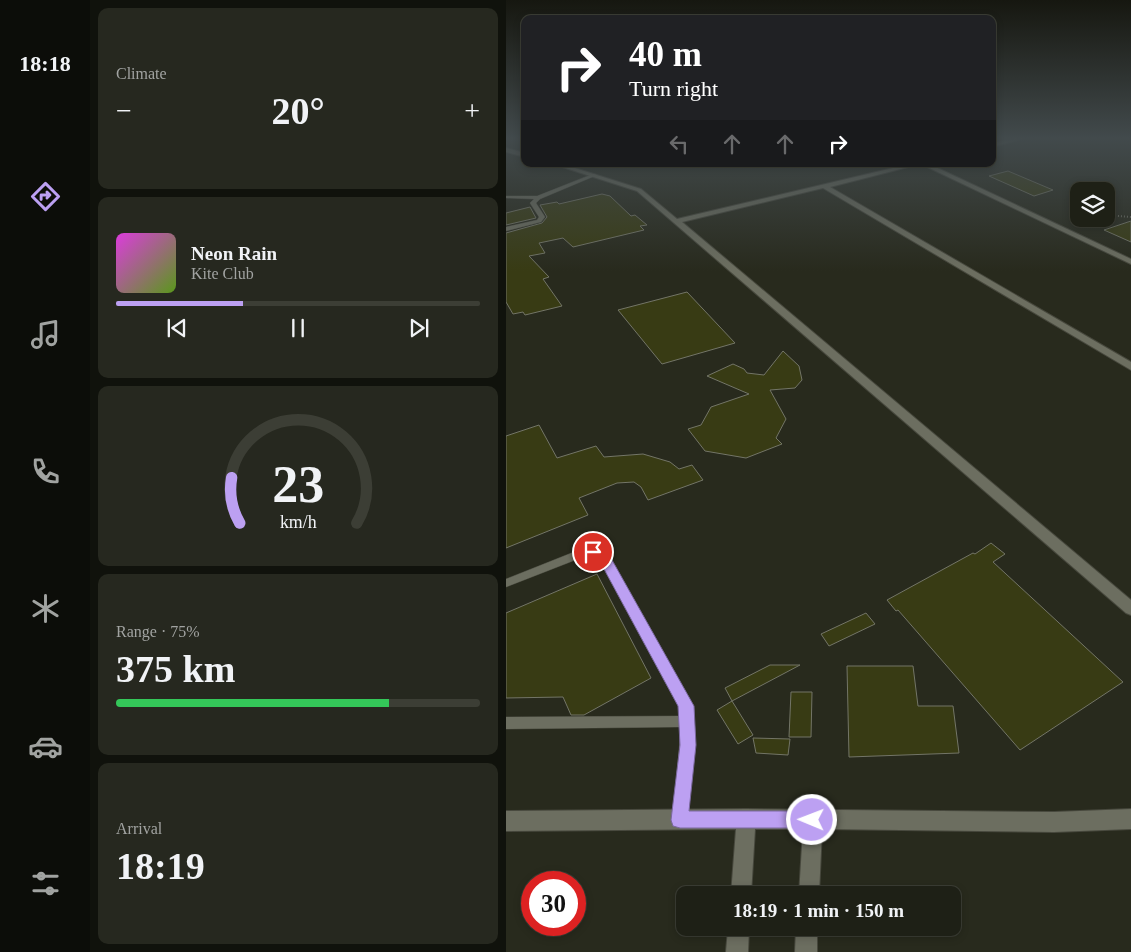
<!DOCTYPE html>
<meta charset="utf-8">
<style>
:root{--surface:#1e2016;--page:#26281f;--text:#f1f3f6;--muted:#a1a3a1;--line:#3c3e35;--accent:#bca0f2}
body{margin:0;font-family:"Times New Roman",serif;background:var(--page);color:var(--text);height:100vh;display:flex;flex-direction:column;font-size:19px;white-space:nowrap}
*{box-sizing:border-box;margin:0}
p{font-size:16px;color:var(--muted)}
.icon{flex:none;width:28px;height:28px;fill:none;stroke:currentColor;stroke-width:2;stroke-linecap:round;stroke-linejoin:round}
.map{position:relative;flex:1;overflow:hidden}
.panel{display:flex;flex-direction:column;gap:8px;padding:8px;background:#10120c;width:416px}
.panel>*{flex:none}
.top-card{position:absolute;left:15px;top:15px;width:475px;height:152px;border-radius:10px;box-shadow:0 2px 8px #0003,0 0 0 1px var(--line);background:#202124;color:#fff;overflow:hidden}
.controls{position:absolute;left:564px;top:182px;display:grid;gap:10px}
.controls a{display:grid;place-items:center;width:45px;height:45px;border-radius:10px;background:var(--surface);box-shadow:0 2px 8px #0003,0 0 0 1px var(--line);font-size:25px}
.speed{position:absolute;left:15px;top:871px;display:flex;gap:10px;font-size:25px;font-weight:700;text-align:center}
.speed>*{display:grid;place-content:center;width:65px;height:65px;border-radius:50%;background:var(--surface);box-shadow:0 2px 8px #0003,0 0 0 1px var(--line);line-height:1}
.speed .limit{border:8px solid #d22;background:#fff;color:#111}
.pin{position:absolute;display:grid;place-items:center;width:42px;height:42px;color:#fff;margin:-21px;border:2px solid #fff;border-radius:50%;box-shadow:0 1px 5px #0007}
.me{position:absolute;width:55px;margin:-28px;rotate:271deg;stroke-linejoin:round;filter:drop-shadow(0 0 4px #0008)}
.turn{display:flex;align-items:center;gap:18px;height:105px;padding:0 25px;font-size:22px}
.turn .icon{width:65px;height:65px;stroke-width:2.5}
.turn b{display:block;font-size:35px;line-height:42px}
.lanes{display:flex;align-items:center;height:48px;padding:0 25px;background:#0003;justify-content:center;gap:25px;direction:ltr}
.lanes .off{opacity:.35}
.big{font-size:38px;font-weight:600;line-height:1.1}
.panel .tile{flex:1;display:flex;flex-direction:column;justify-content:center;gap:8px;min-width:0;padding:0 18px;border-radius:10px;background:var(--page)}
.panel .dial{align-items:center;gap:0}
.dial svg{height:130px;overflow:visible;fill:none;stroke:var(--line);stroke-width:7;stroke-linecap:round;text-anchor:middle}
.dial text{fill:var(--text);stroke:none}
.song{display:flex;align-items:center;gap:15px}
.cover{width:60px;height:60px;border-radius:8px;background:linear-gradient(135deg,hsl(300 70% 55%),hsl(90 70% 35%))}
.played{height:5px;border-radius:2px;background:linear-gradient(90deg,var(--accent) 35%,var(--line) 35%)}
.keys{display:flex;justify-content:space-around;direction:ltr}
.heat{display:flex;justify-content:space-between;align-items:center;font-size:28px;direction:ltr}
.charge{height:8px;border-radius:4px;background:linear-gradient(90deg,#34c759 75%,var(--line) 0)}
.trip{position:absolute;left:170px;top:886px;width:285px;height:50px;border-radius:10px;background:var(--surface);box-shadow:0 2px 8px #0003,0 0 0 1px var(--line);font-weight:600;line-height:50px;text-align:center}
main{display:flex;flex:1;min-height:0}
.dock{display:flex;flex-direction:column;width:90px;justify-content:space-around;align-items:center;background:#0c0d09;color:var(--muted)}
.dock .icon{width:35px;height:35px}
.dock .selected{color:var(--accent)}
.dock b{font-size:22px;color:var(--text)}
.map>svg:first-child{display:block}
</style>
<main>
<nav class="dock">
<b>18:18</b>
<svg class="icon selected" aria-label="directions" viewBox="0 0 24 24"><path d="M12 3l9 9-9 9-9-9zM9 14v-3h6M13 9l2 2-2 2"/></svg>
<svg class="icon" aria-label="music" viewBox="0 0 24 24"><path d="M9 18V5l10-2v13"/><circle cx="6" cy="18" r="3"/><circle cx="16" cy="16" r="3"/></svg>
<svg class="icon" aria-label="phone" viewBox="0 0 24 24"><path d="M5 4h4l2 5-3 2q2 4 5 5l2-3 5 2v4C11 20 4 13 5 4z"/></svg>
<svg class="icon" aria-label="climate" viewBox="0 0 24 24"><path d="M12 3v18M4 7l16 10M4 17L20 7"/></svg>
<svg class="icon" aria-label="car" viewBox="0 0 24 24"><path d="M5 17H2v-5l4-1 3-4h7l3 4 3 1v5h-3M9 17h6M6 11h13"/><circle cx="7" cy="17" r="2"/><circle cx="17" cy="17" r="2"/></svg>
<svg class="icon" aria-label="filters" viewBox="0 0 24 24"><path d="M4 7h16M4 17h16"/><circle cx="9" cy="7" r="2"/><circle cx="15" cy="17" r="2"/></svg>
</nav>
<section class="panel">
<div class="tile"><p>Climate</p>
<div class="heat"><a>−</a><b class="big">20°</b><a>+</a></div>
</div>
<div class="tile">
<div class="song"><i class="cover"></i><div><b>Neon Rain</b><p>Kite Club</p></div></div>
<div class="played"></div>
<div class="keys"><svg class="icon" aria-label="previous" viewBox="0 0 24 24"><path d="M18 5L8 12l10 7zM5 5v14"/></svg><svg class="icon" aria-label="pause" viewBox="0 0 24 24"><path d="M8 5v14M16 5v14"/></svg><svg class="icon" aria-label="next" viewBox="0 0 24 24"><path d="M6 5l10 7-10 7zM19 5v14"/></svg></div>
</div>
<div class="tile dial"><svg viewBox="0 0 100 80">
<path d="M14 69A42 42 0 1 1 86 69"/>
<path d="M14 69A42 42 0 0 1 9 41" stroke="#bca0f2"/>
<text x="50" y="56" font-size="32" font-weight="700">23</text>
<text x="50" y="72" font-size="11">km/h</text>
</svg></div>
<div class="tile"><p>Range · 75%</p><b class="big">375 km</b><div class="charge"></div></div>
<div class="tile"><p>Arrival</p><b class="big">18:19</b></div>
</section>
<div class="map">
<svg width="625" height="952" viewBox="0 0 625 952">
<rect width="100%" height="100%" fill="#282a1d"/>
<g fill="#383b14" stroke="#737567">
<polygon points="502,171 547,190 528,196 483,176"/>
<polygon points="96,194 104,196 125,216 129,215 141,225 134,226 138,230 67,247 57,238 33,243 39,253 23,256 43,277 37,279 56,306 19,315 17,312 7,314 0,302 0,233 36,223 41,217 34,205 51,202 53,204"/>
<polygon points="24,207 30,218 0,225 0,213"/>
<polygon points="625,221 625,242 598,230"/>
<polygon points="181,292 229,343 156,364 112,310"/>
<polygon points="277,351 293,366 296,380 289,388 264,390 280,419 270,438 276,444 240,458 199,451 182,429 195,425 205,407 243,394 201,376 227,364 238,369 241,373 258,375"/>
<polygon points="33,425 51,458 90,446 98,457 137,454 164,462 173,469 186,465 197,480 142,500 135,487 128,482 111,483 73,498 82,515 0,548 0,436"/>
<polygon points="485,543 499,554 487,562 617,682 514,750 392,610 390,611 381,600 467,553 469,554"/>
<polygon points="91,574 145,678 78,715 65,715 57,697 0,698 0,613"/>
<polygon points="360,613 369,624 323,646 315,634"/>
<polygon points="264,665 294,665 226,701 219,688"/>
<polygon points="341,666 407,666 412,706 447,706 453,753 343,757"/>
<polygon points="285,692 306,692 305,737 283,737"/>
<polygon points="226,701 247,735 232,744 211,710"/>
<polygon points="247,738 284,739 282,755 250,753"/>
</g>
<g fill="none" stroke-linecap="round" stroke-linejoin="round">
<defs>
<g id="lane">
<polygon points="87,174 91,175 34,199 30,203 39,217 35,222 0,231 0,227 31,220 33,217 24,203 28,199 0,198 0,196 31,196"/>
<path d="M87,548L99,552L186,705C188,714 185,721 188,730L181,819L179,824L174,826L169,824L167,819L175,728L173,727L0,729V717L175,716L174,706L93,558L87,556L77,557L0,587V579L73,550Z"/>
</g>
<g id="street">
<polygon points="509,138 520,138 486,147 486,143"/>
<polygon points="0,148 19,153 19,157 0,152"/>
<polygon points="47,164 56,164 135,189 171,219 404,164 414,164 324,187 625,362 625,370 317,188 176,222 625,600 625,615 620,613 131,191"/>
<polygon points="415,164 423,164 625,259 625,264"/>
<polygon points="240,809 548,812 625,809 625,829 548,832 316,829 313,895 293,895 297,829 249,829 245,895 225,895 230,829 0,831 0,811"/>
<polygon points="222,928 243,928 242,952 220,952"/>
<polygon points="290,928 311,928 311,952 289,952"/>
</g>
</defs>
<use href="#lane" stroke="#47483d" stroke-width="1"/>
<use href="#street" stroke="#47483d" stroke-width="2"/>
<g stroke="#6b6c61" stroke-width="2" stroke-dasharray="1 2" stroke-linecap="butt">
<polyline points="600,215 625,217"/>
<polyline points="565,221 577,222 588,219"/>
</g>
<use href="#lane" fill="#6c6e60" fill-rule="evenodd"/>
<use href="#street" fill="#6c6e60" fill-rule="evenodd"/>
</g>
<linearGradient id="sky" x2="0" y2="1"><stop stop-color="#161710"/><stop offset="0.51" stop-color="#424a4c"/><stop offset="1" stop-color="#424a4c" stop-opacity="0"/></linearGradient>
<rect width="625" height="271" fill="url(#sky)"/>
<polygon fill="#bca0f2" stroke="#7a689d" points="87,547 101,551 188,706 190,745 183,811 306,811 313,814 315,820 313,826 306,828 174,828 167,826 165,820 174,745 172,706 92,558 83,555 81,552 83,548"/>
</svg>
<div class="controls">
<a><svg class="icon" aria-label="layers" viewBox="0 0 24 24"><path d="M12 4l9 5-9 5-9-5zM3 14l9 5 9-5"/></svg></a>
</div>
<div class="speed"><div class="limit">30</div></div>
<div class="pin" style="left:87px;top:552px;background:#d93025"><svg class="icon" aria-label="arrive" viewBox="0 0 24 24"><path d="M6 21V4h12l-3 4 3 4H6"/></svg></div>
<svg class="me" style="left:306px;top:820px" viewBox="-20 -20 40 40"><circle r="17" fill="#bca0f2" stroke="#fff" stroke-width="3"/><path d="M0-11L8 9 0 5-8 9z" fill="#fff"/></svg>
<div class="trip">18:19 · 1 min · 150 m</div>
<div class="top-card">
<div class="turn"><svg class="icon" aria-label="right" viewBox="0 0 24 24"><path d="M7 20v-9h11M14 6l5 5-5 5"/></svg><div><b>40 m</b>Turn right</div></div>
<div class="lanes"><svg class="icon off" aria-label="left" viewBox="0 0 24 24"><path d="M17 20v-9H6M10 6l-5 5 5 5"/></svg><svg class="icon off" aria-label="ahead" viewBox="0 0 24 24"><path d="M12 20V5M6 11l6-6 6 6"/></svg><svg class="icon off" aria-label="ahead" viewBox="0 0 24 24"><path d="M12 20V5M6 11l6-6 6 6"/></svg><svg class="icon" aria-label="right" viewBox="0 0 24 24"><path d="M7 20v-9h11M14 6l5 5-5 5"/></svg></div>
</div>
</div>
</main>
